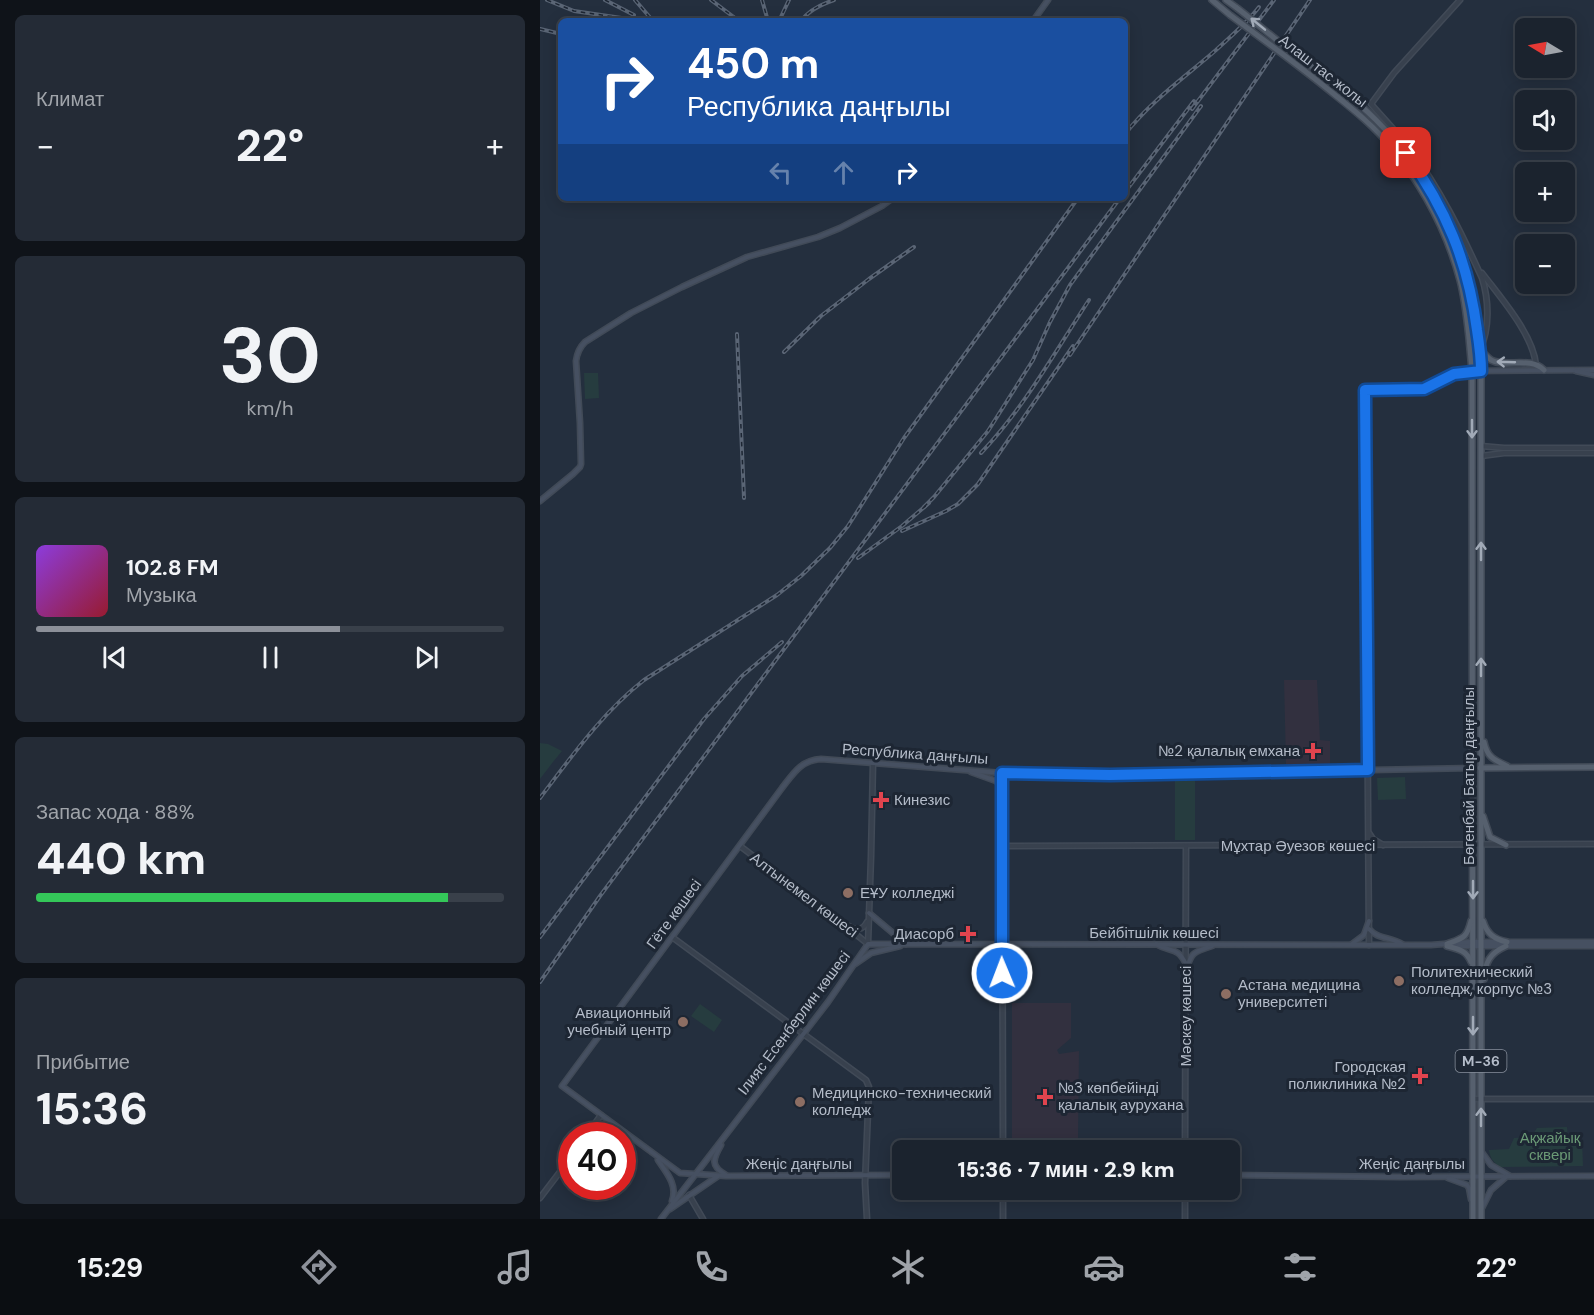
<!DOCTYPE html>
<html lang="ru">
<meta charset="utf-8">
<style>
:root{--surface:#1b232e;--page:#242b36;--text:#f1f3f6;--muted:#a0a4aa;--line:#39404a;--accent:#8c9099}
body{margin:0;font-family:"DM Sans",sans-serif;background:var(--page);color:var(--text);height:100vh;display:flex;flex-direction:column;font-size:22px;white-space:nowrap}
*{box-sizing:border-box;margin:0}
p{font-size:20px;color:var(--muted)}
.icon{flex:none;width:33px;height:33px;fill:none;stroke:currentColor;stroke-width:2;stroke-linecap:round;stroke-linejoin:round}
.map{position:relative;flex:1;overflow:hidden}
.sheet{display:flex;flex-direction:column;gap:15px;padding:15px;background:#0f1319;width:540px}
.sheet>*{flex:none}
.guide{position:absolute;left:18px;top:18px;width:570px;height:183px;border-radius:9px;box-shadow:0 3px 15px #0003,0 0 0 2px var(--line);background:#1a4fa0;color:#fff;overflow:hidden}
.needle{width:39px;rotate:280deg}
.tools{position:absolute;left:975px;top:18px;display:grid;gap:12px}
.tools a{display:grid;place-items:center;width:60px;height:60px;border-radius:9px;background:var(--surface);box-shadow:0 3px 15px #0003,0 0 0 2px var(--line);font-size:30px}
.speed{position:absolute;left:18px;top:1122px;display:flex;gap:12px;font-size:30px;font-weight:700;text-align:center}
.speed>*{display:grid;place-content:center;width:78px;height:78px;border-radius:50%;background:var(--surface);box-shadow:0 3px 15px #0003,0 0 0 2px var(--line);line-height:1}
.speed .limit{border:9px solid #d22;background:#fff;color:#111}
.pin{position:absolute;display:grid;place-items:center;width:51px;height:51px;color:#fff;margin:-26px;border-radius:12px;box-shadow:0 3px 9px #0006}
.me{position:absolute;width:66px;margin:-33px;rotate:359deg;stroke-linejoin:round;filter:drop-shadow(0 0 4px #0008)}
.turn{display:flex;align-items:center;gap:21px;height:126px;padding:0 30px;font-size:27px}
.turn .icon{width:78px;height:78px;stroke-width:2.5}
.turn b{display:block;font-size:42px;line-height:51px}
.lanes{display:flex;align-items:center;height:57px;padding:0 30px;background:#0003;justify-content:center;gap:30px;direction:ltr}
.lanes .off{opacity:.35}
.big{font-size:45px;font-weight:800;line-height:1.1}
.sheet .widget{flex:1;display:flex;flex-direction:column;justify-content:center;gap:9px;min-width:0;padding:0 21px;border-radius:9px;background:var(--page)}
.sheet .dial{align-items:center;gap:0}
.dial b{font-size:78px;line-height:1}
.song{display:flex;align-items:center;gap:18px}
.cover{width:72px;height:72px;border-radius:9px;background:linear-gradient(135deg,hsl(270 70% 55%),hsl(350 70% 35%))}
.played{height:6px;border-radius:3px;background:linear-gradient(90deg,var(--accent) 65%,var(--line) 65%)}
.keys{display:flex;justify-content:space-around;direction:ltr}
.heat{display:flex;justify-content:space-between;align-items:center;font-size:33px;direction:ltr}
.charge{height:9px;border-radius:4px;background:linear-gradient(90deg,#34c759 88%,var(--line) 0)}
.trip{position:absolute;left:352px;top:1140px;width:348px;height:60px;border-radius:9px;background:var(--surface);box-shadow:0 3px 15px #0003,0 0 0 2px var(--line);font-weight:800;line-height:60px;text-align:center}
.dock{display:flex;height:96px;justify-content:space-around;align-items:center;background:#0b0e12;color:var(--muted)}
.dock .icon{width:42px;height:42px}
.dock .current{color:var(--accent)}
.dock b{font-size:27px;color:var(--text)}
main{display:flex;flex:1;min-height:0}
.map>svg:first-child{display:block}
</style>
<main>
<section class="sheet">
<div class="widget"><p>Климат</p>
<div class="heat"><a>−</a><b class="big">22°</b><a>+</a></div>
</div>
<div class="widget dial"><b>30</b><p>km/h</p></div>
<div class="widget">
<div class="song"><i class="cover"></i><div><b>102.8 FM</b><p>Музыка</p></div></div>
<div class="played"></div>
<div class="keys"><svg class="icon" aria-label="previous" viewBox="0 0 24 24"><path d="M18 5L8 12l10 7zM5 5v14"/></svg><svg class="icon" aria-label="pause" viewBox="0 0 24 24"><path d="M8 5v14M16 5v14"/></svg><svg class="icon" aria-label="next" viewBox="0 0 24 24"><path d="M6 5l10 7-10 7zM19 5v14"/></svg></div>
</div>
<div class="widget"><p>Запас хода · 88%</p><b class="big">440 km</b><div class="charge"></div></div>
<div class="widget"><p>Прибытие</p><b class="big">15:36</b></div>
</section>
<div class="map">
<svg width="1054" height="1219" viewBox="0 0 1054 1219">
<rect width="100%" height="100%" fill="#242f3e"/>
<g fill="#32303f">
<polygon points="744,680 777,680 780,740 790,741 790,764 746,764"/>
<polygon points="472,1003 531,1003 531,1038 517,1050 519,1054 539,1051 538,1140 519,1140 518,1150 472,1150"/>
</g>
<g fill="#263c3f">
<polygon points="44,373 58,373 59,398 45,399"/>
<polygon points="0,743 8,744 22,751 13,762 0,779"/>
<polygon points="865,777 866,799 838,800 837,778"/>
<rect x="635" y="779" width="20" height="61"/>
<polygon points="160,1004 182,1020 174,1032 151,1016"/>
<path d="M1027,1127L1028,1138L1042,1139L1043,1166L960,1167C953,1162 950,1158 949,1150L969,1149L974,1138L991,1137L997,1128Z"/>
</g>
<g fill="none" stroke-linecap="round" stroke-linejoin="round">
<defs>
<g id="tertiary">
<path d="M920,0L854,73L831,104C844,119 858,133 870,149C899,187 922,234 942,278C949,300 950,328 940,350"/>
<path d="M942,273C960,297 993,334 996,365"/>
<polyline points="941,446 964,448 1054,448"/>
<polyline points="941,456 964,453 1054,453"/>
<polyline points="462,773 463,1150"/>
<polyline points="829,833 833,839 843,845"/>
<polyline points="200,846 308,928 328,944"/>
<polyline points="462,846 1054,844"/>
<path d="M309,926C316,931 323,930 327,922"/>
<polyline points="132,937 326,1080 329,1087 325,1183 327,1219"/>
<polyline points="328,944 331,857 333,763"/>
<polyline points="829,945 825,390 884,389 909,376 932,371"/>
<polyline points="934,1099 1054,1099"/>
<polyline points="46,1136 61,1115"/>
<polyline points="645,1150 646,846"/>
<polyline points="463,1190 463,1219"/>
<polyline points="645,1190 645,1219"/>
<polyline points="149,1195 163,1219"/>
<polyline points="0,1198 32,1156"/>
</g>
<g id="secondary">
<polyline points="493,21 508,0"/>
<polyline points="932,371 1054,370"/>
<polyline points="1036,371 1054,375"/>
<path d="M0,501L33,474L40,467L41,464L40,423L36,361C37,353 39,348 45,342L91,313L142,287L207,257L278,237L300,228L342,206L353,198"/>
<polyline points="431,772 456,781 459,784 462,798"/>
<polyline points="329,913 366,944"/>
<path d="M829,929C837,939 851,937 862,944"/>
<path d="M616,944C631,953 637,946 646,964"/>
<polyline points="812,944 824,935 829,921"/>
<polyline points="915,946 1054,946"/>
<polyline points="315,964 331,953 360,946"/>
<path d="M646,973C650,953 653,952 672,946"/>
<path d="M181,1145C173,1159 170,1166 186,1175"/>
<polyline points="941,1151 951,1165 970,1176"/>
<path d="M118,1160C126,1172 138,1185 132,1201"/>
<path d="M363,1175L186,1176L140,1173L22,1086L242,788C253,774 261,760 281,759L462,773L570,775L933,768"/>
<polyline points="690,1175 860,1177 1054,1176"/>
<polyline points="908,1178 927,1185 929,1188 931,1199"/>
<polyline points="942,1208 951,1190 967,1176"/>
<polyline points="130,1209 178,1176"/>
<polyline points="121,1219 288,1002 328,944 891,945 929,942 1054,942"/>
</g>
<g id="primary">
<polyline points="672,0 690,15"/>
<polyline points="686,0 697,8"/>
<polyline points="938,334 941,366 941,1219"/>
<polyline points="929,338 932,371 933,1219"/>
<path d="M940,350C944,353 947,357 951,360C965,368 990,356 1004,370"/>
<path d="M944,742C947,757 954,760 967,766"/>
<polyline points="940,768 1054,767"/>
<polyline points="943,816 950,837 966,845"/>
<path d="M943,921C947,934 954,939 967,942"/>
<path d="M907,944C923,938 927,938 931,921"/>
<path d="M907,946C919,949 927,951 931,962"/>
<path d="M944,979C945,962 950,953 966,946"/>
</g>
</defs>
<use href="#tertiary" stroke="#414a57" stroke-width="7"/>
<use href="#secondary" stroke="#414a57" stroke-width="7"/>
<use href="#primary" stroke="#414a57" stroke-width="8"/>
<use href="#tertiary" stroke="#38414e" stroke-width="4"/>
<use href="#secondary" stroke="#465061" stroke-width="4"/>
<use href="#primary" stroke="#56606e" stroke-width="5"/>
<defs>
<g id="rail">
<polyline points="7,0 34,11 102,21"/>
<polyline points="65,0 94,15"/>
<polyline points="95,0 113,21"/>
<polyline points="171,0 195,18 197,21"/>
<polyline points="222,0 228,21"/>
<polyline points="239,21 249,0"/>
<path d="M261,21C269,10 282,4 294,0"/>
<polyline points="0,29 21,34"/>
<polyline points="652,109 734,0"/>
<path d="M585,134C611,101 645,77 676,50C691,36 707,23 719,7"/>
<polyline points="585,192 654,101"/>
<polyline points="197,334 204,498"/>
<polyline points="244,352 281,316 329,279 374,247"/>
<polyline points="530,355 770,0"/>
<path d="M441,453C484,408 515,352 549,300"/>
<polyline points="384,507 394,497 448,431 493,360 510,322 530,285 661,106"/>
<polyline points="362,531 406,511 418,504 438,484 533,346"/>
<polyline points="318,558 362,526 389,503"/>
<path d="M0,798C32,756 62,713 104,680L237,595L261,576L290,548L308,526L364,438L538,198"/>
<polyline points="0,937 164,719 202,676 242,642"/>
<polyline points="0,982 60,896 580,198"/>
</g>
</defs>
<use href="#rail" stroke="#5a6575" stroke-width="4"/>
<use href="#rail" stroke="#1d2633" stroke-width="1.5" stroke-dasharray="4.5" stroke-linecap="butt"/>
<defs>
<g id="primary-bridge">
<path d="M697,8C714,21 730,35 747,48C778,71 809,93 836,120C895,178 927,253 938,334"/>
<path d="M690,15C725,41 761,67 795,95C815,111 835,127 851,147C883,186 907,231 920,280C925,299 927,319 929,338"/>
</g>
</defs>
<use href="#primary-bridge" stroke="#414a57" stroke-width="8" stroke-linecap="butt"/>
<use href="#primary-bridge" stroke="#56606e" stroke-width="5"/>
</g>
<defs><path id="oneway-shaft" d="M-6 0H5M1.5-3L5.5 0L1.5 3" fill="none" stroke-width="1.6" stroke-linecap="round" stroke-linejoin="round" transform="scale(1.5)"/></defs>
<g stroke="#a1aab7">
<use href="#oneway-shaft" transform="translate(718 24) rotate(-141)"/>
<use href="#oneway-shaft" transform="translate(966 362) rotate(-178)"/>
<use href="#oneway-shaft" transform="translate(932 429) rotate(90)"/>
<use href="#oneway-shaft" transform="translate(941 551) rotate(-90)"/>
<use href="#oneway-shaft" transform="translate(941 667) rotate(-90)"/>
<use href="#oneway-shaft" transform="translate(933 890) rotate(90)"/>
<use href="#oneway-shaft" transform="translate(933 1026) rotate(90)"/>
<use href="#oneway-shaft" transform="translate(941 1117) rotate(-90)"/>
</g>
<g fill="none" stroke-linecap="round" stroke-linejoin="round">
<defs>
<path id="route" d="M462,973V773L570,775L828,770L825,390L884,389L914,374L941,371C941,357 939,343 937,330C928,261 906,209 866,153"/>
</defs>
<use href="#route" stroke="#114b97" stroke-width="15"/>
<use href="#route" stroke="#1a73e8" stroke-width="10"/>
</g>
<g fill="#e0444e" stroke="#1d2633" stroke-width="2">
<path d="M770 742h6v6h6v6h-6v6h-6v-6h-6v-6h6z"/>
<path d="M338 791h6v6h6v6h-6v6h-6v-6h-6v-6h6z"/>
<path d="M425 925h6v6h6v6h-6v6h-6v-6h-6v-6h6z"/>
<path d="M877 1067h6v6h6v6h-6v6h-6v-6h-6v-6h6z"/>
<path d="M502 1088h6v6h6v6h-6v6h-6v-6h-6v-6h6z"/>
</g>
<g fill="#8d6e63" stroke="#1d2633" stroke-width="2">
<circle cx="308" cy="893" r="6"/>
<circle cx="859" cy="981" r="6"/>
<circle cx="686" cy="994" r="6"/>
<circle cx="143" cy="1022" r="6"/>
<circle cx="260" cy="1102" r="6"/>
</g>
<g text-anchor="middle" stroke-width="6" stroke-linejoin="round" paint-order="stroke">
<rect fill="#1d2633" stroke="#878f9c" stroke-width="1.5" x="915.5" y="1050" width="51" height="22" rx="4.5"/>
<g font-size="14" font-weight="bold" fill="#b4bcc9">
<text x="941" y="1066">M-36</text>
</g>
<g font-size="15" fill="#b4bcc9" stroke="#1d2633">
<text transform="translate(783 71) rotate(38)" y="5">Алаш тас жолы</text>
<text transform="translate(375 754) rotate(4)" y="5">Республика даңғылы</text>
<text transform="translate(929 776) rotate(-90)" y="5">Бөгенбай Батыр даңғылы</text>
<text x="758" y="851">Мұхтар Әуезов көшесі</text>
<text transform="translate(264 895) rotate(37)" y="5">Алтынемел көшесі</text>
<text transform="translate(134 914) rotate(-54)" y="5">Гёте көшесі</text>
<text x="614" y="938">Бейбітшілік көшесі</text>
<text transform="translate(646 1016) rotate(-90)" y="5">Мәскеу көшесі</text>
<text transform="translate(254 1023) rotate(-53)" y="5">Ілияс Есенберлин көшесі</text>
<text x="259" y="1169">Жеңіс даңғылы</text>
<text x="872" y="1169">Жеңіс даңғылы</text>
</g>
<g font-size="15" fill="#b4bcc9" stroke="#1d2633" text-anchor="start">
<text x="760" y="756" text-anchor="end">№2 қалалық емхана</text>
<text x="354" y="805">Кинезис</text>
<text x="320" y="898">ЕҰУ колледжі</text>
<text x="414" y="939" text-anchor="end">Диасорб</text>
<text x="871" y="977">Политехнический<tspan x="871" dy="17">колледж, корпус №3</tspan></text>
<text x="698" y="990">Астана медицина<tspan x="698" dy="17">университеті</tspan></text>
<text x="131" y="1018" text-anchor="end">Авиационный<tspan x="131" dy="17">учебный центр</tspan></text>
<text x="866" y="1072" text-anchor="end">Городская<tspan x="866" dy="17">поликлиника №2</tspan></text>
<text x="518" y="1093">№3 көпбейінді<tspan x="518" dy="17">қалалық аурухана</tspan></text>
<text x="272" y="1098">Медицинско-технический<tspan x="272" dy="17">колледж</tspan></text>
</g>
<g font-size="15" fill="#6b9a76" stroke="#1d2633">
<text x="1010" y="1143">Ақжайық<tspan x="1010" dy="17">сквері</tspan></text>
</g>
</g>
</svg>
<div class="tools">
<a><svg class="needle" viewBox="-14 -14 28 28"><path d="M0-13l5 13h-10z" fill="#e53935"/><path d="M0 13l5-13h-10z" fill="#a0a4aa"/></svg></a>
<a><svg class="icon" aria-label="sound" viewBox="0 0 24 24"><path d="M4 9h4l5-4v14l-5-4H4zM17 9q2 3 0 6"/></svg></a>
<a>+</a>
<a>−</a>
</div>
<div class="speed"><div class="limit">40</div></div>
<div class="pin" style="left:866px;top:153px;background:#d93025"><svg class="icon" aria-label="arrive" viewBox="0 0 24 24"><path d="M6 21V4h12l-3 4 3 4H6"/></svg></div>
<svg class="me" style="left:462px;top:973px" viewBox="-20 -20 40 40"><circle r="17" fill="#1a73e8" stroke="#fff" stroke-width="3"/><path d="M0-11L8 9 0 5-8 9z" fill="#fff"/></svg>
<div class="trip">15:36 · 7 мин · 2.9 km</div>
<div class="guide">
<div class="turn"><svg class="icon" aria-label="right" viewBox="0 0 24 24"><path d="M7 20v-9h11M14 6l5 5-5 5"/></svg><div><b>450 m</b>Республика даңғылы</div></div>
<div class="lanes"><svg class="icon off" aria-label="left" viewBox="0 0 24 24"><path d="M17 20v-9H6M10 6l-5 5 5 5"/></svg><svg class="icon off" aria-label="ahead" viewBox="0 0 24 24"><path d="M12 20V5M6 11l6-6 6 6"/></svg><svg class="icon" aria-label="right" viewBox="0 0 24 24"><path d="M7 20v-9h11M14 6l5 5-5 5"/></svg></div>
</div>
</div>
</main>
<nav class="dock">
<b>15:29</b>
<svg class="icon current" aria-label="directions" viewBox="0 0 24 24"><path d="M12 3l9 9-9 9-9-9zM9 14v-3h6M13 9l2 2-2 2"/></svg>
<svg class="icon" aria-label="music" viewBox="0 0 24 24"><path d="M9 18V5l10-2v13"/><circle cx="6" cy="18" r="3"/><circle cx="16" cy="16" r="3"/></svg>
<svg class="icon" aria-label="phone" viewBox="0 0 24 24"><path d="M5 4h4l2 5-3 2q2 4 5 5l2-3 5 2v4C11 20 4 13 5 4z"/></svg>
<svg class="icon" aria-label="climate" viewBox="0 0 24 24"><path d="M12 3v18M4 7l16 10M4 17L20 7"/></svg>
<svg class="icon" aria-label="car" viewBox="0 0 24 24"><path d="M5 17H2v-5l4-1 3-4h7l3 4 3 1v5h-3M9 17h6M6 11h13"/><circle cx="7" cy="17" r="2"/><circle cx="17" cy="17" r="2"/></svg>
<svg class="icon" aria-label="filters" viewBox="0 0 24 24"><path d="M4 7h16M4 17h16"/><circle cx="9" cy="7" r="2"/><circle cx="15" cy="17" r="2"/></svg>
<b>22°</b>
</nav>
